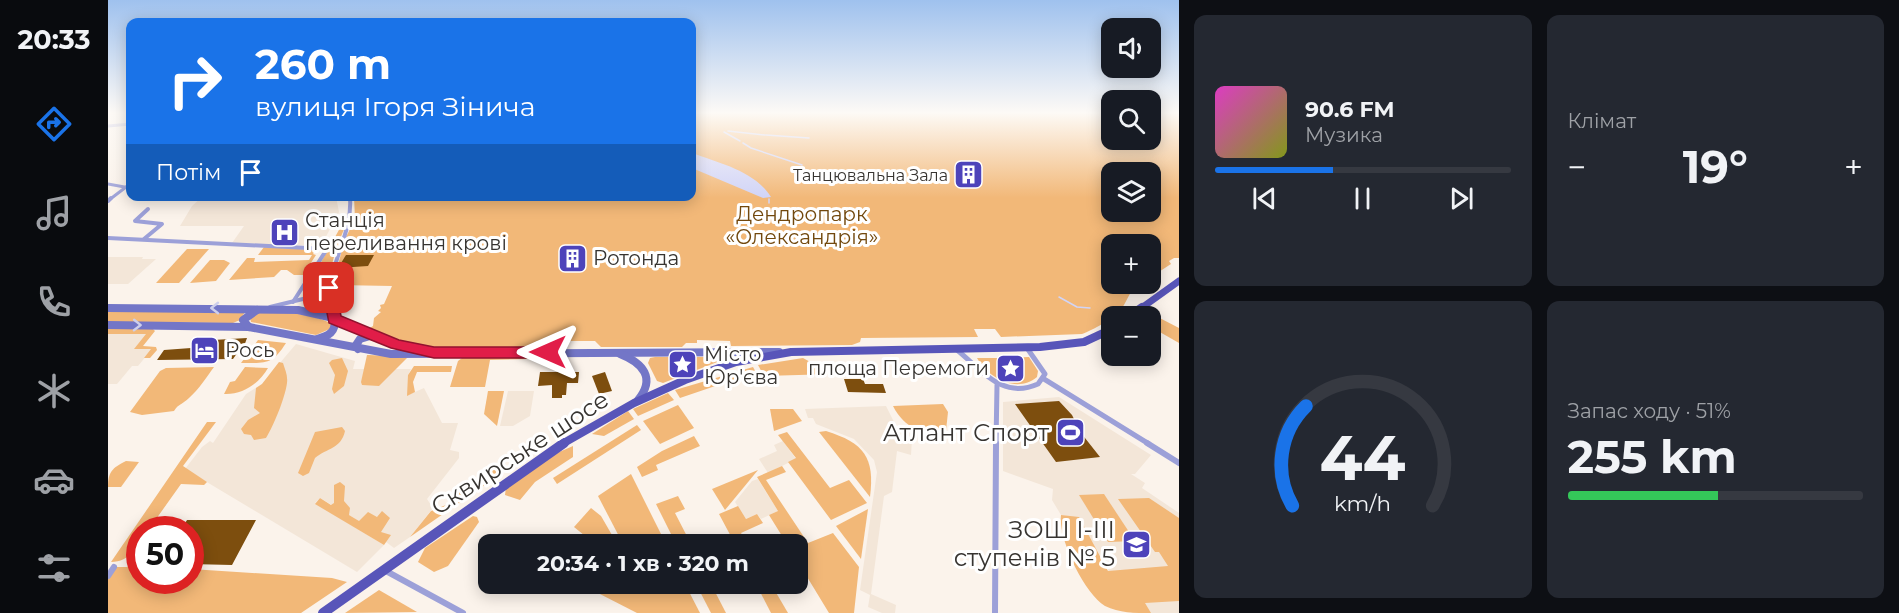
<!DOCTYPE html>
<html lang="uk">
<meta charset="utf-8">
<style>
:root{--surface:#171b24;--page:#242831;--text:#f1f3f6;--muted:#9ea1a6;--line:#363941;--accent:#1a73e8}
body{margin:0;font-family:Montserrat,sans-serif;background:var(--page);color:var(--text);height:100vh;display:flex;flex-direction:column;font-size:22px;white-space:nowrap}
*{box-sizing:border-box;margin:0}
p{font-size:20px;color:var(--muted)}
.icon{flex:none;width:33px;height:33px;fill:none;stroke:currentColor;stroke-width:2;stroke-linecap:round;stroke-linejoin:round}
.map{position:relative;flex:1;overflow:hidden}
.side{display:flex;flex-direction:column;gap:15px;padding:15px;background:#0d0f14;width:720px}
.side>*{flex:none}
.hud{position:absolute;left:18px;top:18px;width:570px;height:183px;border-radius:12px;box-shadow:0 3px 15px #0003;background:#1a73e8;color:#fff;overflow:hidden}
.tools{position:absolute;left:993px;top:18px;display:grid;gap:12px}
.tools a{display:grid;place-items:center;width:60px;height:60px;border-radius:12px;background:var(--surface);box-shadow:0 3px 15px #0003;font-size:30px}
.speed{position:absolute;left:18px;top:516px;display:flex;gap:12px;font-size:30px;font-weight:700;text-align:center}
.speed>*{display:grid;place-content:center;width:78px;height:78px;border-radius:50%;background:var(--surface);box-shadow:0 3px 15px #0003;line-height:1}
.speed .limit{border:9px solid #d22;background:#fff;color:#111}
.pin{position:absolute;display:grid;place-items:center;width:51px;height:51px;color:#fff;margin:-26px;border-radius:12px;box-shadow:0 3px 9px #0006}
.me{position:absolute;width:66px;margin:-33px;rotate:270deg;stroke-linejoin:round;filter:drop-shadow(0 0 4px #0008)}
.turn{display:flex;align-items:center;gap:21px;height:126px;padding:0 30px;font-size:27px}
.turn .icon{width:78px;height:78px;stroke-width:2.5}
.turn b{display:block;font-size:42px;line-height:51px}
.then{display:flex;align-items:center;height:57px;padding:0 30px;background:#0003;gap:12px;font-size:22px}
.big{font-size:45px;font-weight:700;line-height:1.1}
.side .widget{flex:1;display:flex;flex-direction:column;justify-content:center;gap:9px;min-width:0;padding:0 21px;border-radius:12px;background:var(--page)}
.side .dial{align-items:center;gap:0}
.dial svg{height:156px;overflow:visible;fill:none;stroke:var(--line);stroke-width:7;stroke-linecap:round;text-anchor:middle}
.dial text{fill:var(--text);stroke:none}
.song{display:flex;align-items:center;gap:18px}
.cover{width:72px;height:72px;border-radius:9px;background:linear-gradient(135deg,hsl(310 70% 55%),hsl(70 70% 35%))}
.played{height:6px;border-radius:3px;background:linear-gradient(90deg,var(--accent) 40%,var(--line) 40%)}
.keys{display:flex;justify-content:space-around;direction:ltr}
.heat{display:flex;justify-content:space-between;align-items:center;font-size:33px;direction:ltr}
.charge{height:9px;border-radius:4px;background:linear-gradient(90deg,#34c759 51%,var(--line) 0)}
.side .tiles{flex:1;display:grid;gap:15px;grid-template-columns:repeat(2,1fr)}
.trip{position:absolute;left:370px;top:534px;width:330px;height:60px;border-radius:12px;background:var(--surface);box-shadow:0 3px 15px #0003;font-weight:700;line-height:60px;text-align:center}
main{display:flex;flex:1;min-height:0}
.tabs{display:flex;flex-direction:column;width:108px;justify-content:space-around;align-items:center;background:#090b0e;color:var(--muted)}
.tabs .icon{width:42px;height:42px}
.tabs .active{color:var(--accent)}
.tabs b{font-size:27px;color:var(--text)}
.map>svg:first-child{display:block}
</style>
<main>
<nav class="tabs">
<b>20:33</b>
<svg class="icon active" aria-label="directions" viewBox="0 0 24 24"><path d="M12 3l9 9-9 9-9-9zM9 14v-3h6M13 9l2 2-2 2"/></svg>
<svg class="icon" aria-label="music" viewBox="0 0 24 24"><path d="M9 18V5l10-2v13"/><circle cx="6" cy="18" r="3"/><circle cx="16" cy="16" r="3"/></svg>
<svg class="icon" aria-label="phone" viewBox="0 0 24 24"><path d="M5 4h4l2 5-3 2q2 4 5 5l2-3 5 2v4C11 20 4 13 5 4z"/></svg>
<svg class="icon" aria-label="climate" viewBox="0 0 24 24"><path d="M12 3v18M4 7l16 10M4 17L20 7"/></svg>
<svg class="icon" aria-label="car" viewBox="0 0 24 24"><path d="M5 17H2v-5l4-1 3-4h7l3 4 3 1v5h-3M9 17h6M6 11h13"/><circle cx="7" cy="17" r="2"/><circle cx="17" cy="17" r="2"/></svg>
<svg class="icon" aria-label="filters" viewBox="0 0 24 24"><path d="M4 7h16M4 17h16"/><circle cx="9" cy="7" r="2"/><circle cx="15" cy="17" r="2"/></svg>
</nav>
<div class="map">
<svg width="1071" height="613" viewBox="0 0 1071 613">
<rect width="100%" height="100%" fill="#fbf3eb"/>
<g fill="#f3e6d8">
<polygon points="94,197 228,197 231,212 213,246 124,243 136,226 72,226 84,206"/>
<polygon points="0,257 35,257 34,259 48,259 20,284 0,284"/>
<polygon points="0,334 39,334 27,348 44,349 30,366 24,366 9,384 0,384"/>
<polygon points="188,344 247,361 245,369 303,369 300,375 300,395 316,388 334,423 350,423 342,450 351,452 351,458 319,499 325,508 302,537 286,548 246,518 212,498 207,503 276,545 249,572 77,469 94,447 102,441 105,443 138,394 154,384"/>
<polygon points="400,391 426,391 422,416 405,426 392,426"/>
<polygon points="951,397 1043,455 1027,474 1023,474 1037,483 1034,488 1071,513 1071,613 1024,613 971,518 953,515 944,500 945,489 895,471 895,402"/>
<polygon points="778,406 793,436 804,439 803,455 789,451 784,492 776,496 763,594 788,605 787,613 774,613 760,607 762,595 752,590 769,472 766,460 746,439 708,424 705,418 700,418 697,409"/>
<polygon points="675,441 688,459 660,473 651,459 669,451 666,445"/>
<polygon points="650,479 670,511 653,519 649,514 638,519 627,502 644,481"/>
</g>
<g fill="#f2b878" fill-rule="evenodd">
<path d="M584,112H1003L1004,140H1042L1043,112H1071V258H1066L1061,261L1063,264L1043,277L1042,244H1004V284H1032C1020,291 1020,301 1012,311C1005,319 985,330 974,334L893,337L887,329H866L870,337L753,338L752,342L744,345L623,346L622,341L589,340V343H578L574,347H493L487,341H429L420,347C370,347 305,356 260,329L265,326L266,318L273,312L270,311L273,308L272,305L276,304L284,286L229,285L226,282L236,241L247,219L246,197L584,196ZM1004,172H1042V212H1004Z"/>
<polygon points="237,219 240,220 229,246 219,282 213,286 202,286 201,284"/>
<polygon points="156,247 208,250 205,254 208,255 195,275 186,275 179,270 173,270 166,277 121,280 139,258 147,258 146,262 201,260 204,255 150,255"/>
<polygon points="79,249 101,249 71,283 48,283"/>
<polygon points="102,260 116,260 122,263 108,281 82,283"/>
<polygon points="0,310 137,312 132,320 125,323 0,322"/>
<path d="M151,312C175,313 201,312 222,323L224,328L208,335L143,322L142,318Z"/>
<polygon points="1042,313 1071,328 1071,343 1043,327 1042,316 1038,316"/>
<polygon points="0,328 44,328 47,331 35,346 48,347 49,350 42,358 36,358 43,349 26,349 38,334 0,334"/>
<path d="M150,340L178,343C164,365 158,363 133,363Z"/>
<polygon points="259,355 261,355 300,357 271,386 254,385 253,382"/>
<polygon points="547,357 608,357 612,361 555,383 549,381 540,363 542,358"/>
<path d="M921,357L930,371L929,377C909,394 880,378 869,358H890L900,375H910L900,358Z"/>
<polygon points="234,358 240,371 236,386 226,394 224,389 227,375 221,363 224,360"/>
<polygon points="354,358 419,358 420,359 382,360 377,387 342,387 350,361"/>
<polygon points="695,358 715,369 723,369 725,374 656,376 650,365"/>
<path d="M171,362L175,363C177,370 180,375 179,383C177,398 166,425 158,438L146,440L143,435L136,434L133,429L140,420L152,413L146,408L148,388L154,384Z"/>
<polygon points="306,366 344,366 343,372 309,372 305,382 307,392 299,396 300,375"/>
<path d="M106,367C98,378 91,389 81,398C75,404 70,404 66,411L34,415L22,412L52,371L58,368Z"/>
<path d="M137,367L160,368C151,384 134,395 116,394L122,382L127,381Z"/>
<polygon points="645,367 650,376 619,382 572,398 567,390"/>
<polygon points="380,391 396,391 389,426 376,414"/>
<polygon points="560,393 566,400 530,416 525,409"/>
<path d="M835,404L840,412L837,440C815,434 796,428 785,406Z"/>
<polygon points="570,405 586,428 552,444 535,421"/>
<polygon points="662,409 685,409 694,421 666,431"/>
<polygon points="520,411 526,419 496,436 484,434"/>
<path d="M99,422H108L75,466L99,482L96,485L73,484L41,529L32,530C32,546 22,562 3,562Z"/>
<polygon points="529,425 533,430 449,484 445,478"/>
<path d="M234,427L237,431C233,449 219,448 207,458L201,473L195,476L190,473L207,432Z"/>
<path d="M718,431C756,443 767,457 762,497L711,432Z"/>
<polygon points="679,432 722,488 741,480 759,503 723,520 680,462 688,458 670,435"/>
<polygon points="586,436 592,446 548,465 550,470 534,477 529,467 554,451"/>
<polygon points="465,446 465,457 427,482 412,500 397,495 398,487 449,453"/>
<path d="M18,461L31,462L13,487H0C0,472 4,468 18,461Z"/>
<polygon points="674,466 678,472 658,480 700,543 725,533 751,567 746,613 721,613 690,562 690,544 679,544 661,515 670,511 649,477"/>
<polygon points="395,469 394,473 302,537 323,511 338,505 347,497 352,486 371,479 380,470"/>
<polygon points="650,470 617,510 604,489"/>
<polygon points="523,474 558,544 515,544 490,496"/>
<polygon points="232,482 237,486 236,501 242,508 241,515 251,521 260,512 269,517 274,511 282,518 273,532 283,535 276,545 207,504 212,498 223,505 226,503 226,485"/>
<polygon points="996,494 1027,541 1000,542 971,495"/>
<polygon points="570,496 577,509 567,513 583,544 568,544 548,504"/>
<path d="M1041,498L1071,518V601L1037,603L1043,613C1027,613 1011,613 997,606C976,593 950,539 953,515L971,517L1000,571L1060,566L1051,552H1047L1010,499Z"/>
<polygon points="630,506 638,519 649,514 655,523 633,533 640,544 627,544 611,514"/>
<polygon points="483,508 493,516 504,535 495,544 487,544 466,527"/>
<polygon points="760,509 753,559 728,526"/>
<polygon points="365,516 369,517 371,522 340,566 326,572 310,562 317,548"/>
<polygon points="31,559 32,580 82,580 83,569 224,578 239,582 193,613 0,613 0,576 6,567 19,567"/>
<polygon points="496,584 577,584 592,613 529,613 488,592"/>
<polygon points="588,584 603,584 618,613 603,613"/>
<polygon points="648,584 663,584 680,613 663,613"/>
<polygon points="271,590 309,612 237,613"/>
</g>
<path fill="#d1d4f7" d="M584,153C611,163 647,171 663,197L655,198L584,168Z"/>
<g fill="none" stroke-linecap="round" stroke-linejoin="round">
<g stroke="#d1d4f7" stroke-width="1.5">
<polyline points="620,131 657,135"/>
<polyline points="616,132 632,141"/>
<polyline points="658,135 701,138"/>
<polyline points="635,143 643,148 694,165"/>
<polyline points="661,199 661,203"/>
<polyline points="951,297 969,307 982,308"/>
</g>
</g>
<g fill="#7d4e0e">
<polygon points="238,255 266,255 260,266 230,268"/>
<polygon points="139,338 135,349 132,349 125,359 49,360 56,350 83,348 88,341"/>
<polygon points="432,372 471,372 470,383 459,383 458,395 454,395 454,398 444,398 444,385 430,386"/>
<polygon points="497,372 504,391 491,394 484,376"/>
<polygon points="736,379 755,379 757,384 775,384 778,393 740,392"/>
<polygon points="951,401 964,415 966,419 962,419 992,457 948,462 907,404"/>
<polygon points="79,520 148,520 124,565 82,564 82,530 73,530"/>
</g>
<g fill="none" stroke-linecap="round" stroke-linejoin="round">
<g stroke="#9ca0d8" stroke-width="3">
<polyline points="0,126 22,124"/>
<polyline points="0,184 22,188"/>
<polyline points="242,196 242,200"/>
<polyline points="1,200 22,184"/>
</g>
<g stroke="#9ca0d8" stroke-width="4">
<polyline points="0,201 3,198"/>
<polyline points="0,238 219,249 185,302"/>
<polyline points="36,239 54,224 27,221 40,209"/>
<polyline points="162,307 199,298 221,286"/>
<path d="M224,309C215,269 245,238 242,198"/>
</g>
<g stroke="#9ca0d8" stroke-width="5">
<polyline points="223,307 226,319"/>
<path d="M849,350C874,370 894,400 930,384L937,374L919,348"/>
<polyline points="936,379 1041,444"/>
<polyline points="888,444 889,385"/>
</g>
<g stroke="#9ca0d8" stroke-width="6">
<polyline points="1039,443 1071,463"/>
<polyline points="278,571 355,613"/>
<polyline points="0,576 6,567"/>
<polyline points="887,613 888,443"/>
</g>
<polyline stroke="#7376c7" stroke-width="6" points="0,308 165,309"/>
<g stroke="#7376c7" stroke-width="8">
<polyline points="0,308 190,310 221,317 288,345 320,351"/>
<polyline points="0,325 141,327 283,354 671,352"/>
<polyline points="141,327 135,320 149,310"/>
<path d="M209,339C220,336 229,332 226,319"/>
<polyline points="250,349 248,345 252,339 262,336"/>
<path d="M512,354C535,363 548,378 530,400"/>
</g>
<polyline stroke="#5855b9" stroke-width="7" points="1032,309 1071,281"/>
<g stroke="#5855b9" stroke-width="8">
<polyline points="1021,316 1034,307"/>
<polyline points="454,444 526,403 577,380 628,362 683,352 932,347 976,342 1004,329"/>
</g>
<polyline stroke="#5855b9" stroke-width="10" points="215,613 456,443"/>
</g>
<defs><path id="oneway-chevron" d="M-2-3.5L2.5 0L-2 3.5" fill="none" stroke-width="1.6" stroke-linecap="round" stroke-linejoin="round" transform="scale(1.5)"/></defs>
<g stroke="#cecfeb">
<use href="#oneway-chevron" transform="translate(107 308) rotate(180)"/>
<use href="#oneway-chevron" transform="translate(29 325) rotate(1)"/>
</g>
<linearGradient id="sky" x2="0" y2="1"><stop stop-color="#9fc1ee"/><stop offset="0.57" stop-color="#fdfaf6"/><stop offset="1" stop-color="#fdfaf6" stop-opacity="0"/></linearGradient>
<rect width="1071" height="198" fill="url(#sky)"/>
<polygon fill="#e11d48" stroke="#92132f" stroke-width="1.5" points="221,284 228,288 233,316 291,340 326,347 440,347 445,348 448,352 445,356 440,358 326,358 283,348 221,323 214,288"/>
<defs>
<symbol id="building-square" viewBox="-11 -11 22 22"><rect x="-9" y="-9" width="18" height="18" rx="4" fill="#4d43ba" stroke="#fff"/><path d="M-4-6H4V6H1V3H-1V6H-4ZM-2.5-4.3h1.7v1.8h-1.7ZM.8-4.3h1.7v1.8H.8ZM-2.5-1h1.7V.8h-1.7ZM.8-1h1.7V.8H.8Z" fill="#fff"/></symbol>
<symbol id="hospital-square" viewBox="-11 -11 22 22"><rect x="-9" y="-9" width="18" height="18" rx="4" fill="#4d43ba" stroke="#fff"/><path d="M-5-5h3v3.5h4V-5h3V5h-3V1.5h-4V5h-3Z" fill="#fff"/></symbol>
<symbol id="hotel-square" viewBox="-11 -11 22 22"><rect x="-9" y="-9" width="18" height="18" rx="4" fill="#4d43ba" stroke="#fff"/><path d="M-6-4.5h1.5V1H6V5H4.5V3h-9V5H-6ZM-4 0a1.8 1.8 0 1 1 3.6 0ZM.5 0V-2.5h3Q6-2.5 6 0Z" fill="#fff"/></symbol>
<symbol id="sight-square" viewBox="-11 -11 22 22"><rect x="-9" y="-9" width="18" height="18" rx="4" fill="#4d43ba" stroke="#fff"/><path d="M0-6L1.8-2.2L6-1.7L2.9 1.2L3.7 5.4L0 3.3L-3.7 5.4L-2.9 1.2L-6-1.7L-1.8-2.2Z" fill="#fff"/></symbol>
<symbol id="stadium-square" viewBox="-11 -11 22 22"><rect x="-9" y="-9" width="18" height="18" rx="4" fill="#4d43ba" stroke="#fff"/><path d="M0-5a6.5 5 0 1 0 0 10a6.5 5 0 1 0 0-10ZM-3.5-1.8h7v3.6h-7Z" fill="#fff"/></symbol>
<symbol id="school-square" viewBox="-11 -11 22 22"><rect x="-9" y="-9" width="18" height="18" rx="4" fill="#4d43ba" stroke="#fff"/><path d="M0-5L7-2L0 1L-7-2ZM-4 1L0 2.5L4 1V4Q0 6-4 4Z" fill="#fff"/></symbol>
</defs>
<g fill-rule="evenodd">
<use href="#building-square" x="844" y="158" width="33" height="33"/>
<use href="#hospital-square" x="160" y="216" width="33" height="33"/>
<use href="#building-square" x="448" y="242" width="33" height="33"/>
<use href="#hotel-square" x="80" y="334" width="33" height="33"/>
<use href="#sight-square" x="558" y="348" width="33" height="33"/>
<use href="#sight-square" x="886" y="352" width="33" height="33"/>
<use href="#stadium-square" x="946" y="416" width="33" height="33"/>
<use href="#school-square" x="1012" y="528" width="33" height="33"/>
</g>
<g text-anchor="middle" stroke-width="6" stroke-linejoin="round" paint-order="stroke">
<g font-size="16" fill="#373431" stroke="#fff" text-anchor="end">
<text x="840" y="181">Танцювальна Зала</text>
</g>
<g font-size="20" fill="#72480d" stroke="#fff">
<text x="694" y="221">Дендропарк<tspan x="694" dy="23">«Олександрія»</tspan></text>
</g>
<g font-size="20" fill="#373431" stroke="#fff" text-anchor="start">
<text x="197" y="227">Станція<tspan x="197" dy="23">переливання крові</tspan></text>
<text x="485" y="265">Ротонда</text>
<text x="117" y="357">Рось</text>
<text x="596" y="361">Місто<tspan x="596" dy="23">Юр'єва</tspan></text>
<text x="881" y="375" text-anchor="end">площа Перемоги</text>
</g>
<g font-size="24" fill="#373431" stroke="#fff" text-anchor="end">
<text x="941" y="441">Атлант Спорт</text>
<text x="1007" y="538">ЗОШ І-ІІІ<tspan x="1007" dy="28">ступенів № 5</tspan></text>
</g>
<g font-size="24" fill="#373431" stroke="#fff">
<text transform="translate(412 453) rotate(-33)" y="8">Сквирське шосе</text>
</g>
</g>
</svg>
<div class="tools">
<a><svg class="icon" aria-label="sound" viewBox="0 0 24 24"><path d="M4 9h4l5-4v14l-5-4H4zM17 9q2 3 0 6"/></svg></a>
<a><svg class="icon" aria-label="search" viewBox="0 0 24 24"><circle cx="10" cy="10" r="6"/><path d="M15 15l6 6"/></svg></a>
<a><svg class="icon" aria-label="layers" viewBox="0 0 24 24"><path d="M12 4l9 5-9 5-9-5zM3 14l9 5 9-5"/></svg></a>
<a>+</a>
<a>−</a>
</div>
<div class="speed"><div class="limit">50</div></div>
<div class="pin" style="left:221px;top:288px;background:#d93025"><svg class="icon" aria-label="arrive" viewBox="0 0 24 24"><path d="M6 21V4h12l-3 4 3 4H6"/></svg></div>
<svg class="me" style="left:440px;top:352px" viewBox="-20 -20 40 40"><path d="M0-17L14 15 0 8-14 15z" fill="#e11d48" stroke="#fff" stroke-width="4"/></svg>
<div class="trip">20:34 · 1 хв · 320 m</div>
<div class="hud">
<div class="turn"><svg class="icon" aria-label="right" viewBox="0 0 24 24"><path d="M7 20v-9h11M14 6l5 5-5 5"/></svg><div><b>260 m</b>вулиця Ігоря Зінича</div></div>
<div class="then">Потім<svg class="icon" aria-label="arrive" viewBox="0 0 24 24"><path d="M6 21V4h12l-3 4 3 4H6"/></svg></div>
</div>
</div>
<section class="side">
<div class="tiles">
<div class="widget">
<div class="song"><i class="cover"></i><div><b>90.6 FM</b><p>Музика</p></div></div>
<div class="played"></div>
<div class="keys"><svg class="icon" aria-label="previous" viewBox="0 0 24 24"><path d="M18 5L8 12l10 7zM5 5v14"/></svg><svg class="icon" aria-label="pause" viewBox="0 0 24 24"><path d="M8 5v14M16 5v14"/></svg><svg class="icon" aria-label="next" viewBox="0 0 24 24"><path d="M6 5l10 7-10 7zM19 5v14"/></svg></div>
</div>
<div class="widget"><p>Клімат</p>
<div class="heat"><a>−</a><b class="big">19°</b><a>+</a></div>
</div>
<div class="widget dial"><svg viewBox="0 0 100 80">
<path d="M14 69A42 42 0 1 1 86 69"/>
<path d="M14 69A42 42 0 0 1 21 18" stroke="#1a73e8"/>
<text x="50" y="56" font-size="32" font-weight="700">44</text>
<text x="50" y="72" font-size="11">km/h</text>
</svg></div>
<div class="widget"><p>Запас ходу · 51%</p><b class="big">255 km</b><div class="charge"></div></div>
</div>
</section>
</main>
